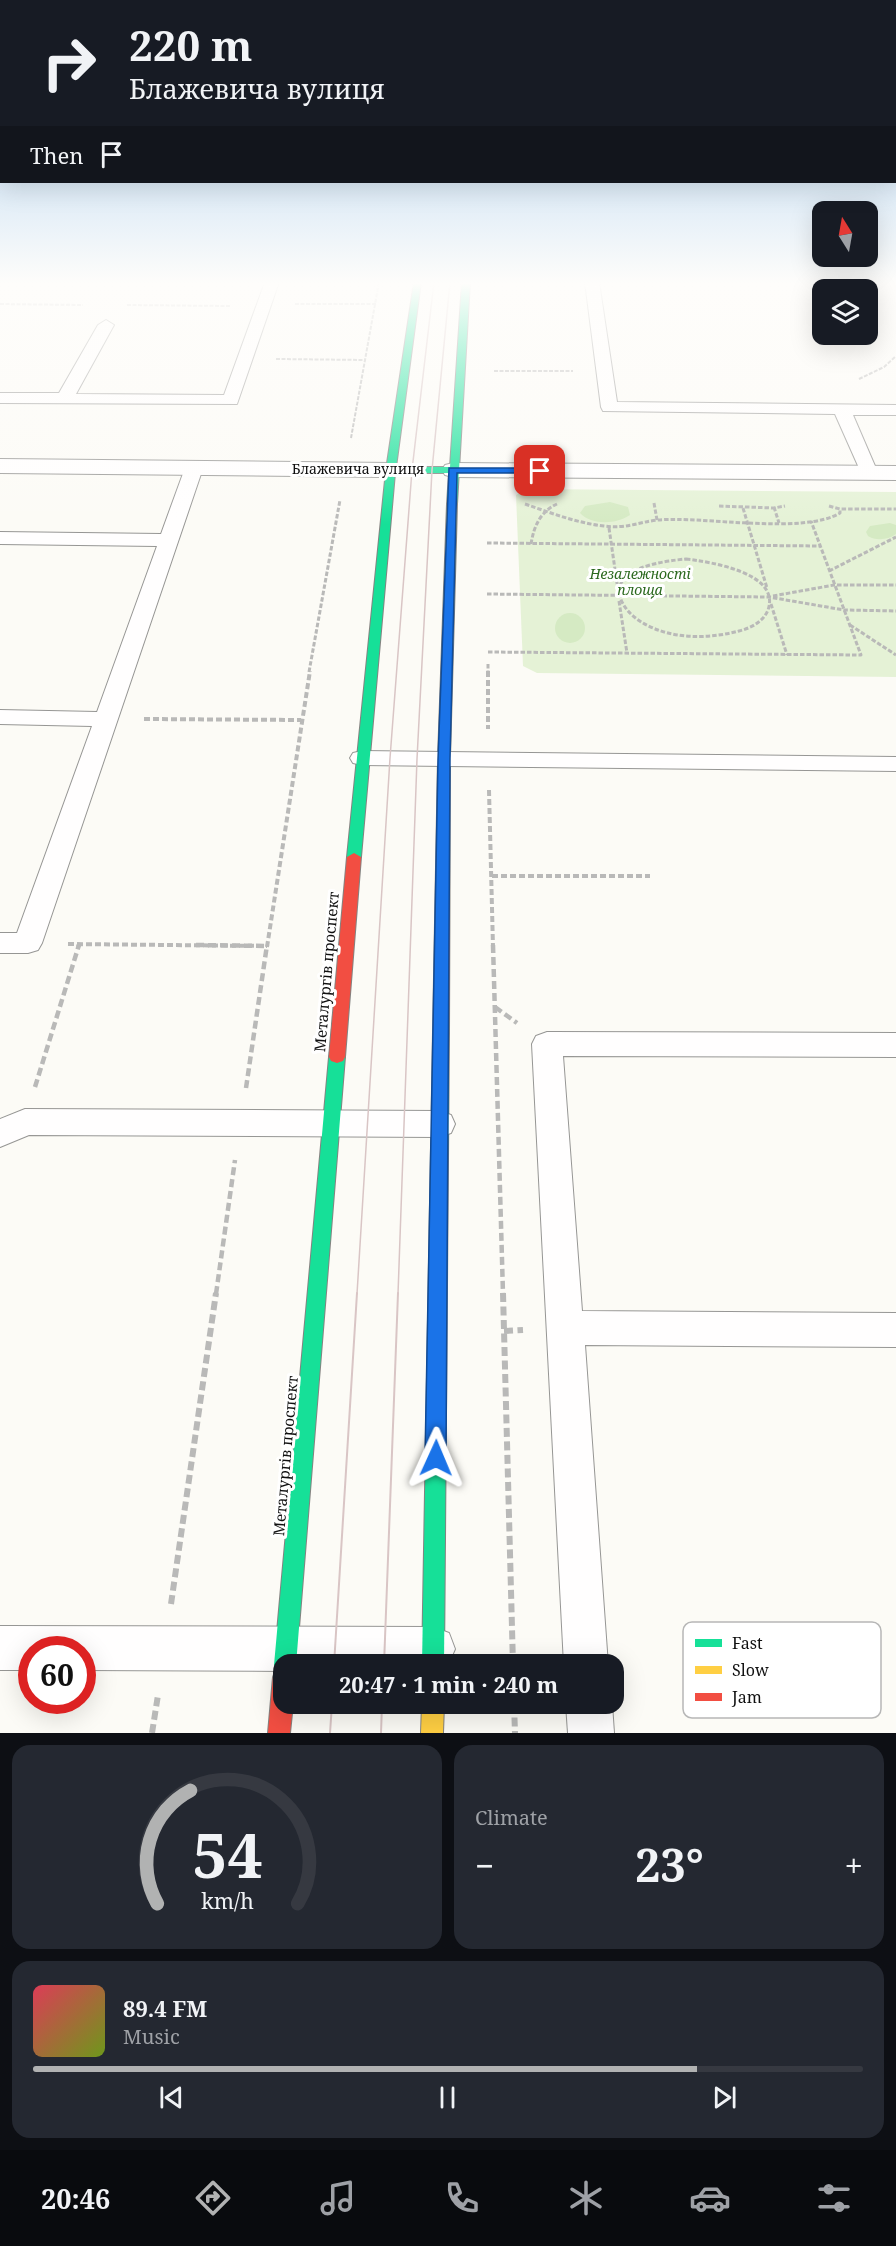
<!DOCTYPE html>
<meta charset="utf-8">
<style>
:root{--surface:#171b24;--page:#242831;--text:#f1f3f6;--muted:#9ea1a6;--line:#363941;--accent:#b1b2b2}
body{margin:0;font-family:"Noto Serif",serif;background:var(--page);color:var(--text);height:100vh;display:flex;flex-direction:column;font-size:22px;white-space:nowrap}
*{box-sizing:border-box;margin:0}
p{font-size:20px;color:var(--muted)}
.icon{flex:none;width:33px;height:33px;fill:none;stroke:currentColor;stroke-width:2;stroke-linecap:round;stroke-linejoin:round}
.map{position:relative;height:1733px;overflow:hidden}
.drawer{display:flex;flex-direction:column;gap:12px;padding:12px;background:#0d0f14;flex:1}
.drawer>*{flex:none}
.top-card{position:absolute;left:0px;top:0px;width:897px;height:183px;box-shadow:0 6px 24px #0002;background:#171b24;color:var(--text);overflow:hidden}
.needle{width:39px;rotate:349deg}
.buttons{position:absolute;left:812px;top:201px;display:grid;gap:12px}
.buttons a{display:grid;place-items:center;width:66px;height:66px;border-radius:12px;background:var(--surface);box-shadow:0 6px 24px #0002;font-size:30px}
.speed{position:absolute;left:18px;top:1636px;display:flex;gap:12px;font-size:30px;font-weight:700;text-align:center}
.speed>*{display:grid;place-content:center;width:78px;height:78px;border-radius:50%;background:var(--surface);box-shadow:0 6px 24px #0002;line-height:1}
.speed .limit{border:9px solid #d22;background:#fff;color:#111}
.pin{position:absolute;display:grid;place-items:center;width:51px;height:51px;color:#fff;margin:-26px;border-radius:12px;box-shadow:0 3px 9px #0006}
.me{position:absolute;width:66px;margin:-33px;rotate:1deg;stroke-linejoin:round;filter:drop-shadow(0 0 4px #0008)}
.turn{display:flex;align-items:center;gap:21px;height:126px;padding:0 30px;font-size:27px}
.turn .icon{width:78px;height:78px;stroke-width:2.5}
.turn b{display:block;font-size:42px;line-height:51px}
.then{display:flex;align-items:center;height:57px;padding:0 30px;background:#0003;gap:12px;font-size:22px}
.big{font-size:45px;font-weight:700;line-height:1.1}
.drawer .widget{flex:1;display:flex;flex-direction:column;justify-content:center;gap:9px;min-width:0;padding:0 21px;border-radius:18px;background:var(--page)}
.drawer .dial{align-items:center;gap:0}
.dial svg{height:156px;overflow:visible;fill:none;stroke:var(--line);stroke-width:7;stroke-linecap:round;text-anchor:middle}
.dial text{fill:var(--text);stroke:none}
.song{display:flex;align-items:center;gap:18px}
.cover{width:72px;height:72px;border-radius:9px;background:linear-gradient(135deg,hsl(350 70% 55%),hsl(80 70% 35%))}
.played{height:6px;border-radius:3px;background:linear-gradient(90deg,var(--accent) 80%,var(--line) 80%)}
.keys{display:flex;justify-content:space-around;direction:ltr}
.heat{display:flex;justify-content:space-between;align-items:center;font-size:33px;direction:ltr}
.drawer .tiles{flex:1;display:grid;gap:12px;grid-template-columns:1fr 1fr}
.widget:last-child{grid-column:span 2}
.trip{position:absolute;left:273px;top:1654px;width:351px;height:60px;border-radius:18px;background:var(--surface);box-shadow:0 6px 24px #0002;font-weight:700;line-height:60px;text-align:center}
.menu{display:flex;height:96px;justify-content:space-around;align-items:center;background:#090b0e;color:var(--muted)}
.menu .icon{width:42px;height:42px}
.menu .selected{color:var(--accent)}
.menu b{font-size:27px;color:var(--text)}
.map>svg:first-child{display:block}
</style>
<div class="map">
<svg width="896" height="1733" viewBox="0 0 896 1733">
<rect width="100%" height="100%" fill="#fcfbf6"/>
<polygon fill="#e5f2d6" points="527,489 896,492 896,677 537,673 523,666 516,495"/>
<g fill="#d5eac3">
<path d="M610,502L628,507L630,515C617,524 592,526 580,513L585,506Z"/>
<path d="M890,523L896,525V534C888,540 876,541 868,536L866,532L870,526Z"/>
<circle cx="570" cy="628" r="15"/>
</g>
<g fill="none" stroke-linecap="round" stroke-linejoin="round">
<defs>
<g id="lane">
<polygon points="265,282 279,282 237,404 0,403 0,393 59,393 98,325 106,320 114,325 76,394 224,395"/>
<polygon points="585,282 599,282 617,402 896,405 896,415 853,415 878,473 875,477 863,477 835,414 603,411 601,407"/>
<polygon points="194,463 200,464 203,468 42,943 38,950 28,953 0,953 0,933 17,933 92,726 0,724 0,710 97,712 157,546 0,544 0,532 161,534 185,468 188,464"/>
<polygon points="362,751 896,757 896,771 362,765 353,763 350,758 353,753"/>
<polygon points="547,1032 896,1033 896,1057 563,1056 582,1311 896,1313 896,1347 585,1345 608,1665 564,1665 532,1044 536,1036"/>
<polygon points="25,1109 439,1111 451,1115 455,1124 451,1133 439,1137 29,1135 0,1147 0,1119"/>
<polygon points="0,1626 433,1627 449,1633 455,1649 448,1665 284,1665 284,1671 82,1670 82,1650 32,1650 32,1670 0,1670"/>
<polygon points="566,1704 612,1704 614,1733 568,1733"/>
</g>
<g id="street">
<polygon points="0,459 391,463 399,465 402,470 399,475 391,477 0,473"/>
<polygon points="453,463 896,466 896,480 453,477 445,475 442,470 445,465"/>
</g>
<g id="fast">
<polygon points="414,282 421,282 396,467 450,467 462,282 470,282 457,504 452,507 447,504 449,473 395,473 361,857 354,861 347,857 386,470"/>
<polygon points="441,1026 446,1028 449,1032 444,1665 422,1665 433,1032 436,1028"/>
<polygon points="337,1051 343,1053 345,1057 296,1665 284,1665 284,1676 277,1673 274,1665 329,1057 331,1053"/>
</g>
<g id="slow">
<polygon points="452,501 457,504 450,758 444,762 438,758 447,504"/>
<polygon points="422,1704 444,1704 443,1733 421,1733"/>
</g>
<g id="jam">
<polygon points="444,754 450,758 449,1032 446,1036 436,1036 433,1032 438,758"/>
<polygon points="354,853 361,857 345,1057 343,1061 337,1063 331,1061 329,1057 347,857"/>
<polygon points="284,1666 284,1704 293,1704 290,1733 268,1733 273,1677 276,1669"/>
</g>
</defs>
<use href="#lane" stroke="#969694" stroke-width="2"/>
<use href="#street" stroke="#969694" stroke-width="2"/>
<use href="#fast" stroke="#848381" stroke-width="2"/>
<use href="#slow" stroke="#848381" stroke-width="2"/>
<use href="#jam" stroke="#848381" stroke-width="2"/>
<g stroke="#b9b9b8" stroke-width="2" stroke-dasharray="4 1.5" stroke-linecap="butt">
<polyline points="0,304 83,305"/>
<polyline points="295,304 376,304"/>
<polyline points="127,305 230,306"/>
<polyline points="276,359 366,360"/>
<polyline points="494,371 573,371"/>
<polyline points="859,379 884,367 896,356"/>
<polyline points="351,438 379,282"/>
</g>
<g stroke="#b9b9b8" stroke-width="3" stroke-dasharray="4.5 2" stroke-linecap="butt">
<polyline points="654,503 657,520"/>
<path d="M525,504C551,513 577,523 604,526C627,529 638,522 658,520C703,516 804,535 840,513V509"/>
<polyline points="719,506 774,508 785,506"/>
<polyline points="829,506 840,509 896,509"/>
<polyline points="774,507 779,523"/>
<polyline points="743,508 767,588"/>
<polyline points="609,528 618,590"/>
<polyline points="487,543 820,546"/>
<path d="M531,544C534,526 540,512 557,504"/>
<path d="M686,559C711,562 781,573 768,610C763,622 751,628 739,631C713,638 683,639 658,630C644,625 629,616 622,602C606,568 664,561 686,559Z"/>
<polyline points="829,571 896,537"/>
<polyline points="487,594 769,597 844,610 896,611"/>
<polyline points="773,596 834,585 896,585"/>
<polyline points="619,601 627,653"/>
<polyline points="771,604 787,655"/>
<polyline points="850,625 896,655"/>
<polyline points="488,652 861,655 811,521"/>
<polyline points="488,664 488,672"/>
<polyline points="309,672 340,500"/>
</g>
<g stroke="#b9b9b8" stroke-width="4" stroke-dasharray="6 3" stroke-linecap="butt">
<polyline points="488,671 488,729"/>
<polyline points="144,719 301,720"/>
<polyline points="489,790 493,947"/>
<polyline points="492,876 650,876"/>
<polyline points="68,944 267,946"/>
<polyline points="78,947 79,944"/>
<polyline points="267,947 310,671"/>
</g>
<g stroke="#b9b9b8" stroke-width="4.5" stroke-dasharray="8 4" stroke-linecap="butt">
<polyline points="196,945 267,946"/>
<polyline points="493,945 503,1294"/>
<polyline points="495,1007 517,1023"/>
<polyline points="35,1087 79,945"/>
<polyline points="246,1088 267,945"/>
<polyline points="216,1294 235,1160"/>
</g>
<g stroke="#b9b9b8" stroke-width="6" stroke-dasharray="9 4.5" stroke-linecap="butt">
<polyline points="503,1293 513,1665"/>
<polyline points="504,1331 523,1330"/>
<polyline points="171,1604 216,1293"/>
<polyline points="514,1704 515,1733"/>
<polyline points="152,1733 158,1695"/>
</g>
<use href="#lane" fill="#fffefe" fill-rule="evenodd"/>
<use href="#street" fill="#fffefe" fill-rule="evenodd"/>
<use href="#fast" fill="#16e098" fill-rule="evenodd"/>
<use href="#slow" fill="#ffcf43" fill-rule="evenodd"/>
<use href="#jam" fill="#f24e42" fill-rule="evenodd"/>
<g stroke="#d9c5c5" stroke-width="1.5">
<polyline points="357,1294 390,758 412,470 434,282"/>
<polyline points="398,1294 417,759 432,470 450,282"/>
</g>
<g stroke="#d9c5c5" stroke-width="2">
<polyline points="334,1665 357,1293"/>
<polyline points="384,1665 398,1293"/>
<polyline points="330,1733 332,1704"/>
<polyline points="381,1733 382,1704"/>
</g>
</g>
<linearGradient id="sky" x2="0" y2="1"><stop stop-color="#9dc8ee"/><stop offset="0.54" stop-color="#fefdfb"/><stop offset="1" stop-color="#fefdfb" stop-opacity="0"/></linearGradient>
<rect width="896" height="525" fill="url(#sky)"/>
<polygon fill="#1a73e8" stroke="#114b97" stroke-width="1.5" points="449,468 540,468 545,471 540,473 457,473 450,759 446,1458 443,1465 436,1468 428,1465 425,1458 438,759"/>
<g text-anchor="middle" stroke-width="6" stroke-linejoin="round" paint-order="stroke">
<g font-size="14" fill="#101010" stroke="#fff">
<text x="358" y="474">Блажевича вулиця</text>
</g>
<g font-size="14" font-style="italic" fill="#2b691e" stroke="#fff">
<text x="640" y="579">Незалежності<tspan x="640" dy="16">площа</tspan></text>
</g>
<g font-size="15" fill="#101010" stroke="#fff">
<text transform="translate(327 972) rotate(-85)" y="5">Металургів проспект</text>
<text transform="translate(286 1456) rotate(-85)" y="5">Металургів проспект</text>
</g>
</g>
<rect x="683" y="1622" width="198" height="96" rx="9" fill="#fff" stroke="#b7b7b7" stroke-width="1.5"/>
<rect x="695" y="1639" width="27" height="8" fill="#16e098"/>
<rect x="695" y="1666" width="27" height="8" fill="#ffcf43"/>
<rect x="695" y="1693" width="27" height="8" fill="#f24e42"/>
<g font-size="16" fill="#101010">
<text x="732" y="1649">Fast</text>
<text x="732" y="1676">Slow</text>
<text x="732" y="1703">Jam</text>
</g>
</svg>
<div class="buttons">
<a><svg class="needle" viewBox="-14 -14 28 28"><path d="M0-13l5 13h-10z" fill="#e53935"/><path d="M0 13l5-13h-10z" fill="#9ea1a6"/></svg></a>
<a><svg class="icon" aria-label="layers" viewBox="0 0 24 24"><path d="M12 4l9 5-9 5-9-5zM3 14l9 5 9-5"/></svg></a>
</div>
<div class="speed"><div class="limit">60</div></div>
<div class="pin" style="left:540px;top:471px;background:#d93025"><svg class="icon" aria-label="arrive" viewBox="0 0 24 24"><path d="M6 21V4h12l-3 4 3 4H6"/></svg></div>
<svg class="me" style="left:436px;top:1458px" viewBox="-20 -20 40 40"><path d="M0-17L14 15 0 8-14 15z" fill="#1a73e8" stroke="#fff" stroke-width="4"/></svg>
<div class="trip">20:47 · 1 min · 240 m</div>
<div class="top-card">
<div class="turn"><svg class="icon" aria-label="right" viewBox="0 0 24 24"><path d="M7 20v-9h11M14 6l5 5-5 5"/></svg><div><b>220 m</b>Блажевича вулиця</div></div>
<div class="then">Then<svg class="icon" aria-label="arrive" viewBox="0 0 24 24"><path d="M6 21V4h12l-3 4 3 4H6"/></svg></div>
</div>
</div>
<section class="drawer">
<div class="tiles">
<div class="widget dial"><svg viewBox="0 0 100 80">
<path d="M14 69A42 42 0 1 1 86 69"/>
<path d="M14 69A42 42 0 0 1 31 11" stroke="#b1b2b2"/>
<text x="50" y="56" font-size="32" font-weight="700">54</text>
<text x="50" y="72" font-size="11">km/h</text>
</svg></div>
<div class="widget"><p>Climate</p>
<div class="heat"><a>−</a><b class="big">23°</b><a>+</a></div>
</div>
<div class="widget">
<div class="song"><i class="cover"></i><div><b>89.4 FM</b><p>Music</p></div></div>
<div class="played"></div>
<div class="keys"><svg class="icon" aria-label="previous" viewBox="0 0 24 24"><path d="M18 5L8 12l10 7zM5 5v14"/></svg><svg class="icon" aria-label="pause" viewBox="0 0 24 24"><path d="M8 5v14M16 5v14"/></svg><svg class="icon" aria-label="next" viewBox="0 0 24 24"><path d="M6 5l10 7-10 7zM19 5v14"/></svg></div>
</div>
</div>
</section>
<nav class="menu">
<b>20:46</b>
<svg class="icon selected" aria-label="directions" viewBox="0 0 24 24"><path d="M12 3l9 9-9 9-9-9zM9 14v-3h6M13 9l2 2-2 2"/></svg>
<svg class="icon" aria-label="music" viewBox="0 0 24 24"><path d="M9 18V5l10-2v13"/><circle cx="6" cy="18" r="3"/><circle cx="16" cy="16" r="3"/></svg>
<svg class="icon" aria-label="phone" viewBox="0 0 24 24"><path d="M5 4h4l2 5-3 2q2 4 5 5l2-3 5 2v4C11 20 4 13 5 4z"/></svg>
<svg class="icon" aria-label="climate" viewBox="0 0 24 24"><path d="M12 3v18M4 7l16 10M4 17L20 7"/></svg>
<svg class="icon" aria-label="car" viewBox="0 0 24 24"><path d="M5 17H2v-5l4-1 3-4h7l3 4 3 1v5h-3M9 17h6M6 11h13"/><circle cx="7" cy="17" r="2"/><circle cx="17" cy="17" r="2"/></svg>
<svg class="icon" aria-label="filters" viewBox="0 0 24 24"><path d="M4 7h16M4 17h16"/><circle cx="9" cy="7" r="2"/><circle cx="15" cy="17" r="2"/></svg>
</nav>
